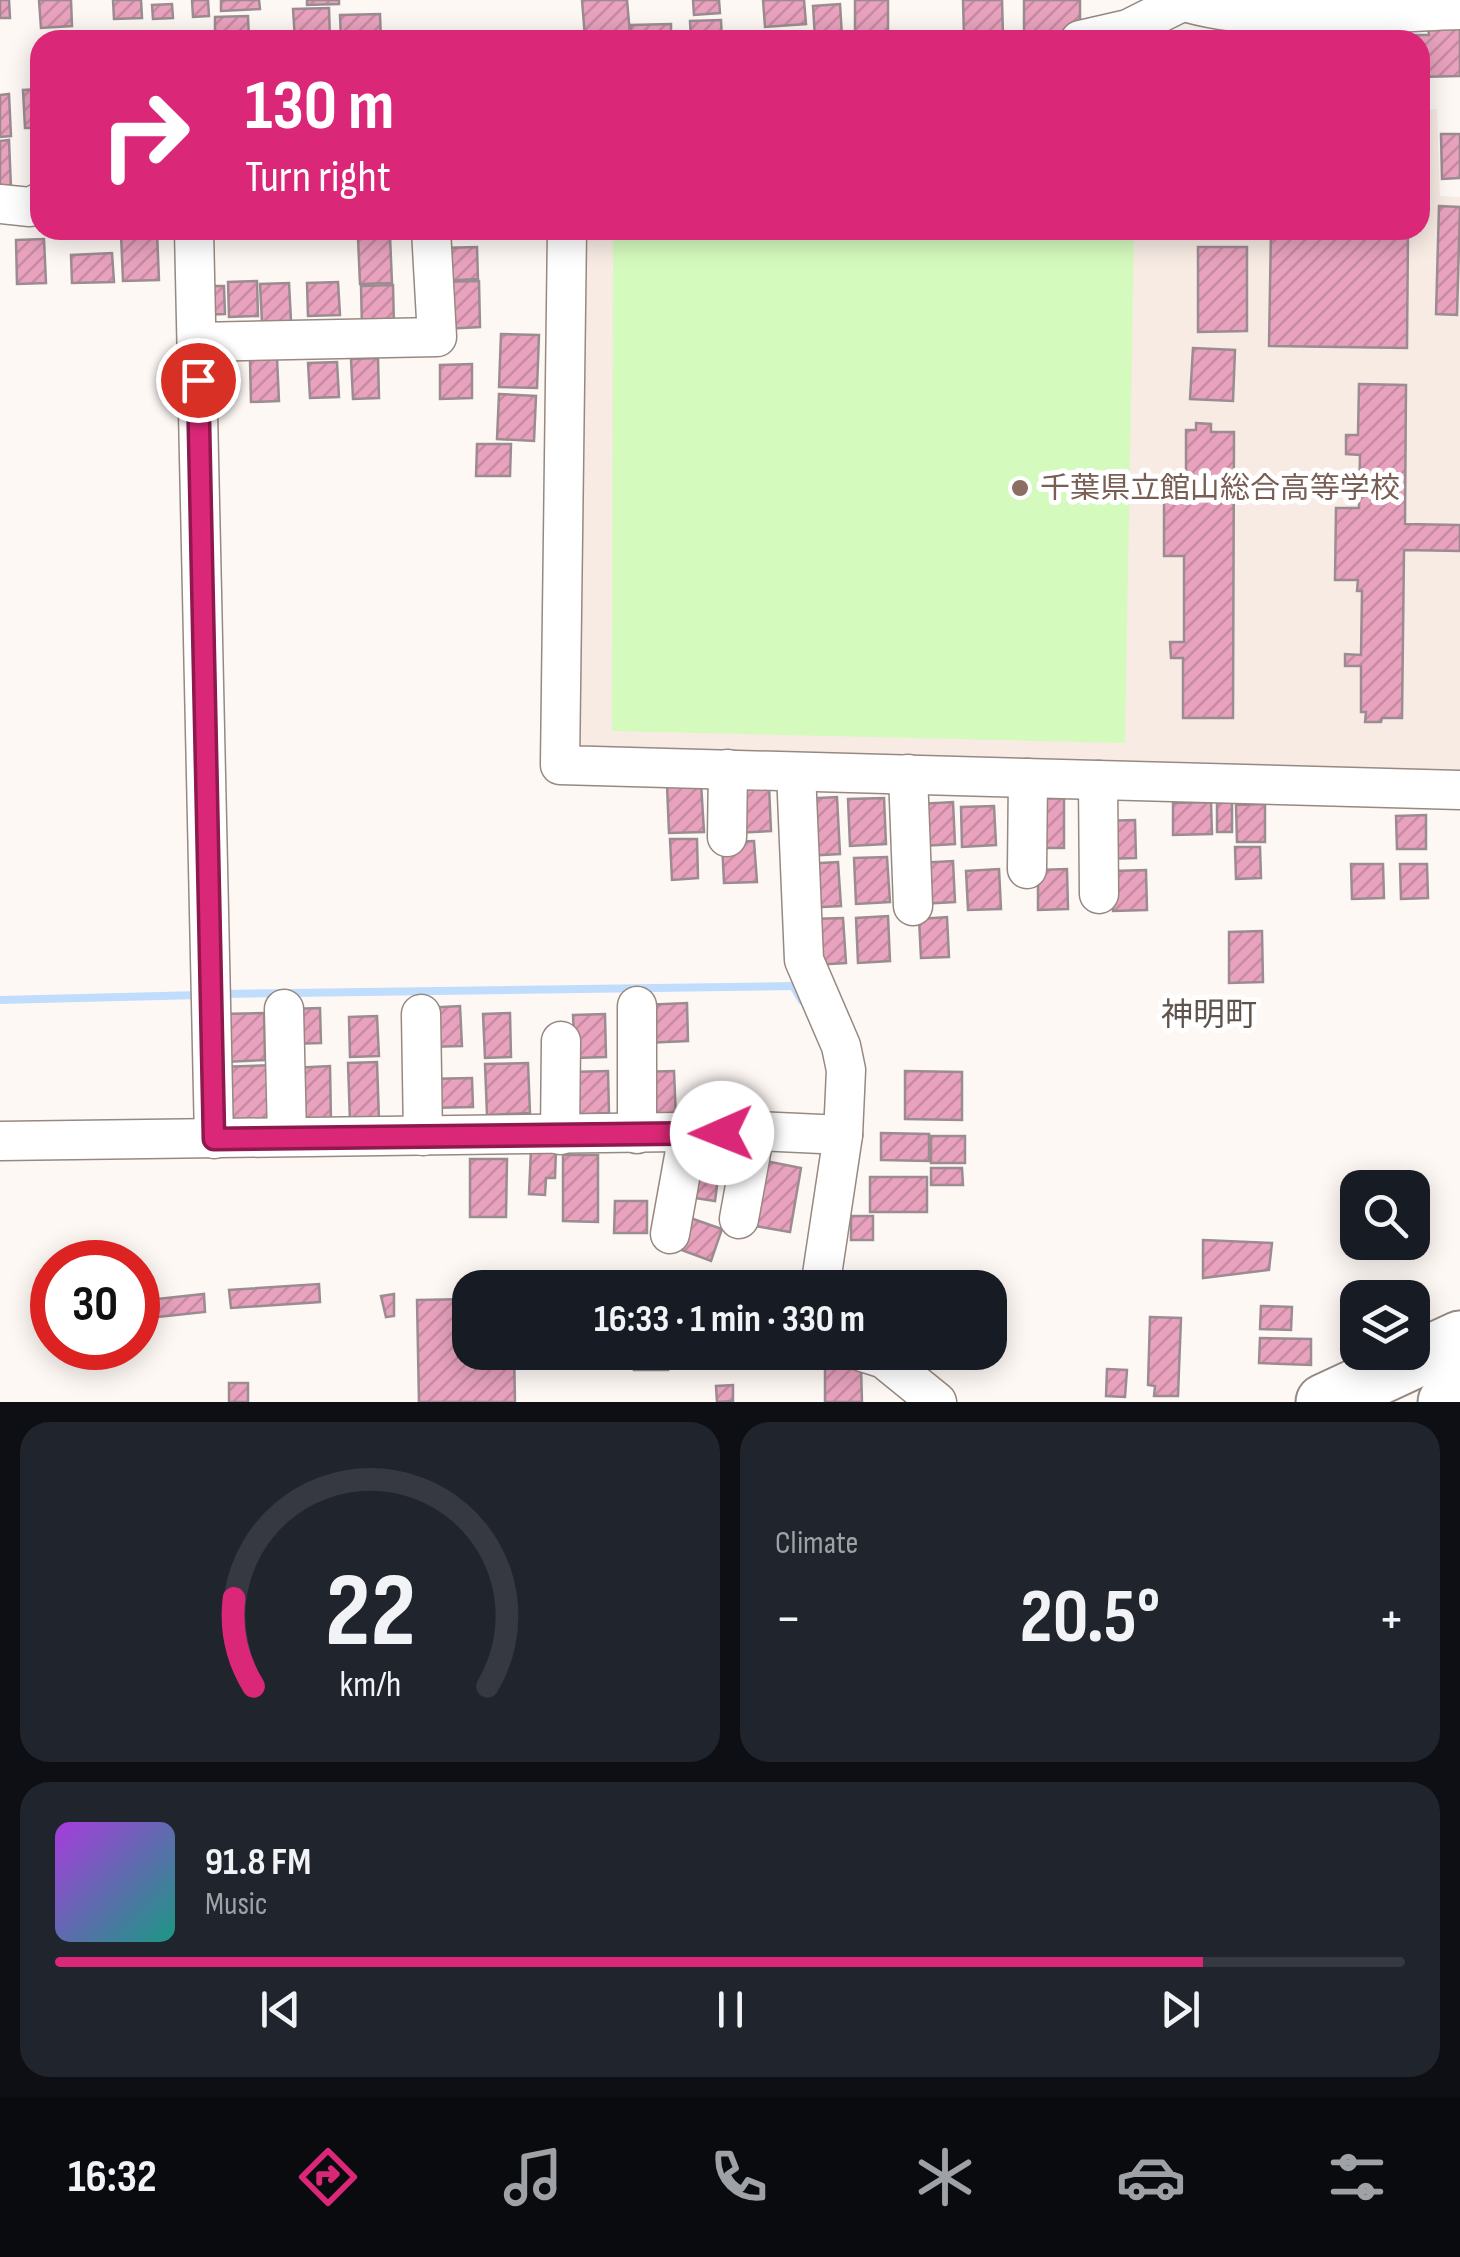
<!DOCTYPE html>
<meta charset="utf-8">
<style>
:root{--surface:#171b24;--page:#20242c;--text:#f1f3f6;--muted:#9ea1a6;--line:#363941;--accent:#db2777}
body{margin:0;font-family:"Sofia Sans Condensed","Noto Sans JP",sans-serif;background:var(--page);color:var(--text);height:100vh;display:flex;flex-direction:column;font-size:38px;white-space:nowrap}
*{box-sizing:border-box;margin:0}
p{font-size:32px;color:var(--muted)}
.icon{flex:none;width:55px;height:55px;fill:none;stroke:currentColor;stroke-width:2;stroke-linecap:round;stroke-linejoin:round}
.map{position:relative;height:1402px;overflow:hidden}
.sheet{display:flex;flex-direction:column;gap:20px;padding:20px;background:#0d0f14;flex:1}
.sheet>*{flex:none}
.top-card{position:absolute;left:30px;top:30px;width:1400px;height:210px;border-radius:30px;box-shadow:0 5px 25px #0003;background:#db2777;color:#fff;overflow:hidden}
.buttons{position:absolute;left:1340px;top:1170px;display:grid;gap:20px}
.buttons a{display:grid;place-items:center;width:90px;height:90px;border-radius:20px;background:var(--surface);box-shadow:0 5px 25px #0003;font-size:50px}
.speed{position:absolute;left:30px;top:1240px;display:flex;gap:20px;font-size:50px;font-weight:700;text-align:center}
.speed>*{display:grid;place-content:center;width:130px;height:130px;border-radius:50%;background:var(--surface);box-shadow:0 5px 25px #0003;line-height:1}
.speed .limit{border:15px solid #d22;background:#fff;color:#111}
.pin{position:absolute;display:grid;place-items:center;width:85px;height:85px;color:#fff;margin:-42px;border:5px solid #fff;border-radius:50%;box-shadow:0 2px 10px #0007}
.me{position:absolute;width:110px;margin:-55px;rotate:269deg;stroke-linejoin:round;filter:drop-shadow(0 0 8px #0008)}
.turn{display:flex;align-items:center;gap:35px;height:210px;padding:0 50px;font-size:45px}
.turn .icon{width:130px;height:130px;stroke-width:2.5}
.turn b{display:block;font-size:70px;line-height:85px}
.big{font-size:75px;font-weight:700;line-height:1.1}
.sheet .card{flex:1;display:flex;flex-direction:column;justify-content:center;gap:15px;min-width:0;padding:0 35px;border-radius:30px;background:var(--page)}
.sheet .dial{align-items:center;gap:0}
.dial svg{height:260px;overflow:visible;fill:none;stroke:var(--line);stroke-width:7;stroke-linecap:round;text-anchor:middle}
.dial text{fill:var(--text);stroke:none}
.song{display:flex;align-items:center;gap:30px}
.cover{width:120px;height:120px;border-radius:15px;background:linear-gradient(135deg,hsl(280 70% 55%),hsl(170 70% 35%))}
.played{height:10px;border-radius:5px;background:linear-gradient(90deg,var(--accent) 85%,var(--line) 85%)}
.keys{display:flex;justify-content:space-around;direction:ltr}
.heat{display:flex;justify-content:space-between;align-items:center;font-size:55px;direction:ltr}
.sheet .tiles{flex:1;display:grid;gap:20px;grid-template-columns:1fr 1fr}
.card:last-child{grid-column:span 2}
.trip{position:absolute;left:452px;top:1270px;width:555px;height:100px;border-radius:30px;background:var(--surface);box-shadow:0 5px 25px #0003;font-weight:700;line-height:100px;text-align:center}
.tabs{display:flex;height:160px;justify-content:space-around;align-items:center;background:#090b0e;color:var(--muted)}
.tabs .icon{width:70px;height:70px}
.tabs .on{color:var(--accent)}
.tabs b{font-size:45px;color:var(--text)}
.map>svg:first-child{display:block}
</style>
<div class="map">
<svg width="1460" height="1402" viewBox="0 0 1460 1402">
<defs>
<pattern id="building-hatch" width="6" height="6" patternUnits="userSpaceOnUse" patternTransform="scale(2.5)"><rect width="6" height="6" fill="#e8a2bd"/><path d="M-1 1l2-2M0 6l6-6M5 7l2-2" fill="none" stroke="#c68aa1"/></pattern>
</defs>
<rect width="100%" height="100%" fill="#fef8f5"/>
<polygon fill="#f8ebe4" points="1437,109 1440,196 1460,197 1460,780 611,754 576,746 584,230 1420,230 1420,110"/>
<polygon fill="#d5fabe" points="613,230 1134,230 1125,743 612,731"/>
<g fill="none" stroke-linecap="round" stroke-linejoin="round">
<g stroke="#c1ddfd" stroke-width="8">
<polyline points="220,994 793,986 802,1001"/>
<polyline points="0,1000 201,995"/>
</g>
</g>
<g fill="url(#building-hatch)" stroke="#9b8c91" stroke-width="2.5">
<polygon points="0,0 9,0 10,18 0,18"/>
<polygon points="39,0 71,0 72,26 41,28"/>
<polygon points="113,0 141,0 142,18 114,19"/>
<polygon points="192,0 208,0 209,16 193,17"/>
<polygon points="221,0 259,0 260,9 221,11"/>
<polygon points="307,0 339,0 339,4 307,5"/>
<polygon points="582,0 627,0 630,34 585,38"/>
<polygon points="693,0 719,0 720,13 694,15"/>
<polygon points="763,0 804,0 806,24 765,27"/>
<rect x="855" y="0" width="33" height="40"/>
<polygon points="963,0 1002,0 1003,36 964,37"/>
<polygon points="1024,0 1080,0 1080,32 1024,33"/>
<polygon points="172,4 173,18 153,19 152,5"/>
<polygon points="840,4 842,36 815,38 813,6"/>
<polygon points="329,8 330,40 295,40 293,9"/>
<polygon points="380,14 381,40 341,40 340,15"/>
<polygon points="248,16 249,40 215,40 215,17"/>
<polygon points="721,20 722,40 691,40 690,21"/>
<polygon points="671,24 671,40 631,40 631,25"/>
<polygon points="1428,27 1460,27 1460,76 1420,77 1420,40 1409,40 1409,35 1429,35"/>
<polygon points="1247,34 1247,40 1202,40 1202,37"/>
<polygon points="1316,34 1316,40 1277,40 1276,37"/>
<polygon points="40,89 40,128 25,128 23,90"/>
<polygon points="9,94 11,136 0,137 0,95"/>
<polygon points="1441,134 1460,134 1460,178 1442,179"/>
<polygon points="9,140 11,188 0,189 0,141"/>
<polygon points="1439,206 1460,207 1457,315 1436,314"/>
<polygon points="357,230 391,230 392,234 357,235"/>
<polygon points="1271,230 1408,230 1407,348 1269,346"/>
<polygon points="157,232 159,280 123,281 121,234"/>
<polygon points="390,236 392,283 360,284 358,238"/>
<polygon points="44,239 46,283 17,284 16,240"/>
<polygon points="477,247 478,279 440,281 439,248"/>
<polygon points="1198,247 1247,247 1247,331 1198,332"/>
<polygon points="112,253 114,282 72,283 71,255"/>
<polygon points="257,281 258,316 229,317 228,282"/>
<polygon points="479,281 480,327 444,329 441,282"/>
<polygon points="338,282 340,315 308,316 307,283"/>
<polygon points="289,283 291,321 262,323 260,284"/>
<polygon points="393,285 394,327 362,328 361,286"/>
<polygon points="199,286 224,286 225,314 200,315"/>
<polygon points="501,334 539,335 537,388 499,387"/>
<polygon points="1193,348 1235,350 1233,401 1190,399"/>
<polygon points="229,358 231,398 201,399 199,359"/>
<polygon points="277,358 279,401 251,402 250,359"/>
<polygon points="378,358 379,398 353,399 351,359"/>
<polygon points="337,362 339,397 310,398 308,363"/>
<polygon points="472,364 472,398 440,399 440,365"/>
<polygon points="1359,384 1406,385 1405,524 1460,525 1460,551 1404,550 1402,718 1382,718 1381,722 1365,722 1366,712 1361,712 1361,666 1345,666 1345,654 1361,655 1362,591 1357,591 1358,580 1335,580 1336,508 1359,508 1360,455 1346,454 1346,435 1358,435"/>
<polygon points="499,394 536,396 534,441 497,439"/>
<polygon points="1196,423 1211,424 1211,432 1234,432 1233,718 1183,718 1183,658 1171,658 1170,642 1184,642 1184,556 1164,556 1164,494 1186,494 1186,430 1196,430"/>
<polygon points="477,444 511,444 510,476 476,476"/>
<polygon points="701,783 704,832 669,833 667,785"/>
<polygon points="769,786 771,831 734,833 732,788"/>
<polygon points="837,797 840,854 805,856 801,799"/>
<polygon points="884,798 886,844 850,846 848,799"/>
<polygon points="1064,798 1064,848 1035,848 1034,799"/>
<polygon points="953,802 955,844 922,846 919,804"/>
<polygon points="1211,802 1212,834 1173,835 1173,803"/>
<polygon points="1232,802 1232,832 1217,832 1217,803"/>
<polygon points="1265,804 1265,842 1237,842 1236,805"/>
<polygon points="994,806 996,845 962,847 961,807"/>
<polygon points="1426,815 1426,849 1397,849 1396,816"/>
<polygon points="1135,820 1136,858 1103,859 1102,821"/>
<polygon points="670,839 697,839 698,878 672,880"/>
<polygon points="754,841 757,882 724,883 722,842"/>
<polygon points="1235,847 1260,847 1261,878 1236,879"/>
<polygon points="887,857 890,902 856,904 854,858"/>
<polygon points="953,861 955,902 920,904 918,863"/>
<polygon points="838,862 841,906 804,908 802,864"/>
<polygon points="1351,864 1383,864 1384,898 1352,899"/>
<polygon points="1400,864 1427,864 1428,898 1401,899"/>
<polygon points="999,869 1001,909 968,910 966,871"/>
<polygon points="1067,869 1068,909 1038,910 1038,870"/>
<polygon points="1146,870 1147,910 1113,911 1112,871"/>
<polygon points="888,916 890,961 858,963 856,918"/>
<polygon points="947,917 949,957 921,958 919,919"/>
<polygon points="843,918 846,963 813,965 810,919"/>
<polygon points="1262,931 1263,982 1229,983 1229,932"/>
<polygon points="687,1003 688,1041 644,1043 643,1005"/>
<polygon points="460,1006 462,1046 426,1047 425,1008"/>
<polygon points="320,1008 321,1043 290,1044 289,1009"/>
<polygon points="264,1013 265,1060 224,1062 222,1014"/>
<polygon points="510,1013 511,1057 485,1058 483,1014"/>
<polygon points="605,1014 606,1057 575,1058 573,1015"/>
<polygon points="377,1016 379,1056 350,1057 349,1017"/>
<polygon points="377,1062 379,1120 350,1121 348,1063"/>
<polygon points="528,1063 530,1113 487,1115 485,1064"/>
<polygon points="276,1065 278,1130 220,1132 218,1067"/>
<polygon points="330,1066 331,1121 294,1122 292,1068"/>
<polygon points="608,1071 609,1113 571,1115 569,1072"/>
<polygon points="674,1071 676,1118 640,1119 638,1072"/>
<polygon points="905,1071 962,1072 962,1120 905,1119"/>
<polygon points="472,1078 473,1107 426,1108 425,1079"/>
<polygon points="722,1094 723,1116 699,1116 699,1095"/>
<polygon points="881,1133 929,1134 929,1161 881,1160"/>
<rect x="931" y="1136" width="34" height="27"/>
<polygon points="531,1149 556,1149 555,1178 546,1178 545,1195 529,1194"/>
<polygon points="563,1155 598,1155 598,1222 563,1221"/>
<polygon points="688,1158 720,1163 715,1201 682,1196"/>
<polygon points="470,1159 507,1159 506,1217 470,1217"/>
<polygon points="761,1160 801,1168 790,1232 749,1225"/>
<polygon points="931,1168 962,1168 963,1185 931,1185"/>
<rect x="870" y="1177" width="57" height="35"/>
<polygon points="615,1201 647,1201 647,1233 614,1233"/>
<polygon points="679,1214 722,1229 711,1261 668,1245"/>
<rect x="851" y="1216" width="22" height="24"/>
<polygon points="1203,1240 1272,1243 1269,1270 1203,1278"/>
<polygon points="319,1284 320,1302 231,1308 229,1290"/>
<polygon points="204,1294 205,1312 138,1319 138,1301"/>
<polygon points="394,1294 394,1316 386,1317 381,1296"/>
<polygon points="470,1299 470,1352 514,1352 515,1402 419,1402 417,1300"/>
<polygon points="1261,1306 1292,1307 1291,1330 1260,1329"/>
<polygon points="1150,1317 1181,1318 1178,1396 1154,1396 1155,1386 1148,1385"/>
<polygon points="1260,1338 1311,1339 1311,1365 1259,1363"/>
<rect x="634" y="1352" width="34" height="18"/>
<polygon points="906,1352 942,1352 919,1370"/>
<polygon points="825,1355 843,1355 844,1367 861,1367 862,1402 825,1402"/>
<polygon points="1107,1369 1127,1370 1125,1397 1106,1396"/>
<rect x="229" y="1383" width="19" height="19"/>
<polygon points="733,1385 733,1401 717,1402 716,1386"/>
</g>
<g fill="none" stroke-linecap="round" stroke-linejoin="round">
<defs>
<g id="minor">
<path d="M1178,0C1261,27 1373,12 1460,10"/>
<polyline points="1080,40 1128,29 1182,2"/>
<polyline points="0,204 30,207 40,202"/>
<polyline points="194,230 214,1139"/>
<polyline points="567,230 560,765 1460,790"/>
<polyline points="197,342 437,337 431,230"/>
<polyline points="796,772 804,960 841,1046 846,1070 843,1135 820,1288"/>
<polyline points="908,774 913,906"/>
<polyline points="1098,780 1099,894"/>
<polyline points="727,837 728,769"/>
<polyline points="1027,869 1028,778"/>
<polyline points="637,1006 637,1134"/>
<polyline points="284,1009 287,1136"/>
<polyline points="421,1014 423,1136"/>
<polyline points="560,1135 561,1041"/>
<polyline points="0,1141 755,1131 843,1135"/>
<polyline points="739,1219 755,1131"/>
<polyline points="670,1234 688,1134"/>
<polyline points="862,1352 884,1359 937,1402"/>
</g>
<g id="highway">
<polyline points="1324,1402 1460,1339"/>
<polyline points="1446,1402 1460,1396"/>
</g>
</defs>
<use href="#minor" stroke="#968981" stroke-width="41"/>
<use href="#highway" stroke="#968981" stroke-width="59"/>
<use href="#minor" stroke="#fff" stroke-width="38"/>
<use href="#highway" stroke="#fff" stroke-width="55"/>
</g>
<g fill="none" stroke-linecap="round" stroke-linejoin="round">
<defs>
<polyline id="route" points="198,380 214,1139 722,1133"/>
</defs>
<use href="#route" stroke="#8e194d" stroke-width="25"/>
<use href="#route" stroke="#db2777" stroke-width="18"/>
</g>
<circle fill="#8d6e63" stroke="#fff" stroke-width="4" cx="1020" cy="488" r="10"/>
<g text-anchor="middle" stroke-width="10" stroke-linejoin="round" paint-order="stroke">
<g font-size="30" fill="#785e54" stroke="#fff" text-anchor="start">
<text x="1040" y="498">千葉県立館山総合高等学校</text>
</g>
<g font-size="32" fill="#5f544d" stroke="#fff">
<text x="1209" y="1025">神明町</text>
</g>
</g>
</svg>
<div class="buttons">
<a><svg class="icon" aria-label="search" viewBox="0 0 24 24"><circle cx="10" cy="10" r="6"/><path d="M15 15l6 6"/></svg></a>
<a><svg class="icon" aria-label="layers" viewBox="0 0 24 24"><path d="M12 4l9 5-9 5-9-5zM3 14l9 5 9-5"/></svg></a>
</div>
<div class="speed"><div class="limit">30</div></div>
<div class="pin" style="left:198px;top:380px;background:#d93025"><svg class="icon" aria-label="arrive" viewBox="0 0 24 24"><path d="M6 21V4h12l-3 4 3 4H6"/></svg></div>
<svg class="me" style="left:722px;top:1133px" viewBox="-20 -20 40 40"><circle r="19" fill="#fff"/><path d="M0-13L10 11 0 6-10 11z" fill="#db2777"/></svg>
<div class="trip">16:33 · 1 min · 330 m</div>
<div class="top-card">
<div class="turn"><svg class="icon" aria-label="right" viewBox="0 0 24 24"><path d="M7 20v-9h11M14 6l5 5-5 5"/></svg><div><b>130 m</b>Turn right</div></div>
</div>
</div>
<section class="sheet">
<div class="tiles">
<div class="card dial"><svg viewBox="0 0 100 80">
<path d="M14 69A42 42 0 1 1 86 69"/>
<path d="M14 69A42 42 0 0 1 8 42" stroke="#db2777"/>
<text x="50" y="56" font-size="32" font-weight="700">22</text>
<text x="50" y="72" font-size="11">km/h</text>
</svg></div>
<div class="card"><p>Climate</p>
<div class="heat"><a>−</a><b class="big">20.5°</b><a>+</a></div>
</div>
<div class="card">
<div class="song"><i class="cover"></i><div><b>91.8 FM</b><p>Music</p></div></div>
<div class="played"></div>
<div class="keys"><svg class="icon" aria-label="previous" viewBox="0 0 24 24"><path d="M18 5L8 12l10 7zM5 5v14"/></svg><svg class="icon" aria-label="pause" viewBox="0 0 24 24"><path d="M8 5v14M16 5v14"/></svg><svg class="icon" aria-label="next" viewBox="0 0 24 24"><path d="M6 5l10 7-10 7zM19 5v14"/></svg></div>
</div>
</div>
</section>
<nav class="tabs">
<b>16:32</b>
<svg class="icon on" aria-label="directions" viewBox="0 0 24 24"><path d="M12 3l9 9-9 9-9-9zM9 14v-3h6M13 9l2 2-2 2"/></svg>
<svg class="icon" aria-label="music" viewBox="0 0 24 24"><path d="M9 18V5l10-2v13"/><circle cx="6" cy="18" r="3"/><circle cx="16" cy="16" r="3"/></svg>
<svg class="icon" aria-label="phone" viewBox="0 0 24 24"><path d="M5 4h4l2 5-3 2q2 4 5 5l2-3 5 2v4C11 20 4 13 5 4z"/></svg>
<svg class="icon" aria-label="climate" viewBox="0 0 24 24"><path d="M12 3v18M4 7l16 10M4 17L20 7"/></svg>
<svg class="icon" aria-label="car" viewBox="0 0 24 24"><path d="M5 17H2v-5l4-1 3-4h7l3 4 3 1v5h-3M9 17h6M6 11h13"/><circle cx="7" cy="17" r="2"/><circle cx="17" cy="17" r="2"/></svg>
<svg class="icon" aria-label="filters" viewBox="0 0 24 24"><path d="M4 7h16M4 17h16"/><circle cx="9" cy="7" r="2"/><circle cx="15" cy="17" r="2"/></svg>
</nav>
